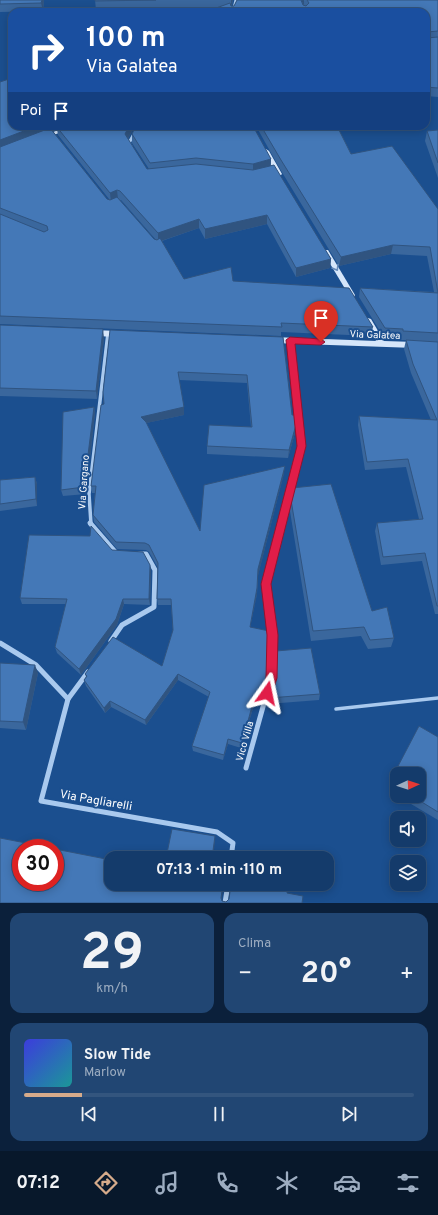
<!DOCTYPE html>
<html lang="it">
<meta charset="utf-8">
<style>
:root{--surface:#143b6b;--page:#214673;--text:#f1f3f6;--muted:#9dadc1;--line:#33557e;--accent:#d6ab8b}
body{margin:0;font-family:Overpass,sans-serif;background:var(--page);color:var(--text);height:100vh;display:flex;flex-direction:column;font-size:15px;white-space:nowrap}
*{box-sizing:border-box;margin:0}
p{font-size:13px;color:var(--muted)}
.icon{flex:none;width:22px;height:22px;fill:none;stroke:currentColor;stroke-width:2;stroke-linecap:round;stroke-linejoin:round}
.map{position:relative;height:903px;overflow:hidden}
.sheet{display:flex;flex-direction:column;gap:10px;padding:10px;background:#0b203b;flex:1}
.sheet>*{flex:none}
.guide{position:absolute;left:8px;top:8px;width:422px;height:122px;border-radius:12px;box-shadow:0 2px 10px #0003,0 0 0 1px var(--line);background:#1a4fa0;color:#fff;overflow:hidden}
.needle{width:26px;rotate:87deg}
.buttons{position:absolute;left:390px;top:767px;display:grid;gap:8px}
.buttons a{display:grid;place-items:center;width:36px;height:36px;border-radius:8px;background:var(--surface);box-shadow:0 2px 10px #0003,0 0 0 1px var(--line);font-size:20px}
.speed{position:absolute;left:12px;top:839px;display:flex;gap:8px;font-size:20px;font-weight:700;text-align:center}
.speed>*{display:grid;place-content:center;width:52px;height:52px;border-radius:50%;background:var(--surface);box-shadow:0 2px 10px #0003,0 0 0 1px var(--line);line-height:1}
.speed .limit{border:6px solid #d22;background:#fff;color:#111}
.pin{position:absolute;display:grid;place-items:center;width:34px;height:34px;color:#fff;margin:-41px -17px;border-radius:50% 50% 50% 0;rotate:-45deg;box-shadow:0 0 4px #0007}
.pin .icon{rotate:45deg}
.me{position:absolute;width:44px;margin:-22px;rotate:12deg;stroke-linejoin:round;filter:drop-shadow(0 0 3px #0008)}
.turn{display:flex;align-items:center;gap:14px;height:84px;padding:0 12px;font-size:18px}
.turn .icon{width:52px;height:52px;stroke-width:2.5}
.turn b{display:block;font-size:28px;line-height:34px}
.then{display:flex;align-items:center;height:38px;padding:0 12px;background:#0003;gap:8px;font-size:15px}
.big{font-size:30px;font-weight:700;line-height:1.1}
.sheet .card{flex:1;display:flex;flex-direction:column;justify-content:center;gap:6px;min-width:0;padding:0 14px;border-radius:12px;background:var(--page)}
.sheet .dial{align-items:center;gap:0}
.dial b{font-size:52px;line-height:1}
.song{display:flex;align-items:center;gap:12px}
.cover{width:48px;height:48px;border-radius:6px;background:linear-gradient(135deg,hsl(240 70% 55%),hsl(180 70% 35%))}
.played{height:4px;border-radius:2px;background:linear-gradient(90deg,var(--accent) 15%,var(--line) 15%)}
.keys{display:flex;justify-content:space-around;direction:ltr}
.heat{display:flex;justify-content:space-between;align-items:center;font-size:22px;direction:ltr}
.sheet .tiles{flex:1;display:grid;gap:10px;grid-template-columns:1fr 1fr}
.card:last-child{grid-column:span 2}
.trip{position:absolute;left:104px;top:851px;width:230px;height:40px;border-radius:12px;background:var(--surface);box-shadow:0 2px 10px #0003,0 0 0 1px var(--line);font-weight:700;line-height:40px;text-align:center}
.dock{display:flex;height:64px;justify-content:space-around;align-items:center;background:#08182b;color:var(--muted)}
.dock .icon{width:28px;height:28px}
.dock .selected{color:var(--accent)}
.dock b{font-size:18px;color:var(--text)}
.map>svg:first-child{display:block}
</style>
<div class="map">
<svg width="438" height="903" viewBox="0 0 438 903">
<rect width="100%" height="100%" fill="#1b4f8f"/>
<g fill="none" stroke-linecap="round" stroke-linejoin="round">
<polyline stroke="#a9c9ee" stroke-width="3.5" points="336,709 438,698"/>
<g stroke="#a9c9ee" stroke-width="3">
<polyline points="233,12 236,0"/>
<polyline points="131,146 129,143 136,130 132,126"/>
</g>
<g stroke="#a9c9ee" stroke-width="3.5">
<polyline points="91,524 89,494 108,333"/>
<polyline points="281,524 301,446 290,341"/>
</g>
<g stroke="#a9c9ee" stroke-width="5">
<polyline points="90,523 116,553"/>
<polyline points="111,641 122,625 154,607 155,570 146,554 139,554"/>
<polyline points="0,643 36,665 68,699"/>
<polyline points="88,672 68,699 41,801 217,832 233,843 231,858"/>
<polyline points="246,768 271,678 272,635 266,584 281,523"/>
<polyline points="225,903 228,884"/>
</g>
<g fill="#d6e6fa" fill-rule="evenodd">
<polygon points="68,126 77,126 46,138 42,138 41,137"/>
<polygon points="266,149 269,151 282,174 281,175 277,175 276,174 263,151"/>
<polygon points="324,250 328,250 355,295 354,297 350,297 323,252"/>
<polygon points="368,318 371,319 384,341 415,342 419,345 415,348 273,343 269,340 273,337 376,341 364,321"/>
<path d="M93,330L119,331L123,334C118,338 94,337 89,333Z"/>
</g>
</g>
<g fill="#3a679d" fill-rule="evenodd">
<polygon points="0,0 44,0 43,11 0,12"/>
<polygon points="95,0 233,0 232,6 234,6 237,0 438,0 438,97 426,96 426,12 205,12 216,8 96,10"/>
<path d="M0,82L12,126H132V131L128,139L147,169H149L132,143V134L271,159V166L331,259L330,268L296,277L267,224L205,239L199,228L162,241L184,279L233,281L373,327L371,336L281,332V336L0,324ZM57,129L58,135L109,199H107L52,130ZM120,200H121L156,240L154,239Z"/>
<polygon points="256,126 337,126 351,154 438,209 438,614 435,614 422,561 381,565 375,531 377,523 419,519 406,467 365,470 358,425 359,416 431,420 411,373 404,349 406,340 401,340 401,338 383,336 359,297 360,288 434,292 427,256 391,254 339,266 280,169"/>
<polygon points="438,130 438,178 425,141 427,131"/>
<polygon points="0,325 104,338 97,399 0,396"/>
<polygon points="283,337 292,415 296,429 288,458 207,454 207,446 251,427 247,383 179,380 184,415 146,423 200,531 284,473 258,575 257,594 250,627 267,677 260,704 254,705 241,748 228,744 223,760 193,751 192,746 209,697 178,680 146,725 111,707 105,713 86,686 84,680 86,677 85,674 162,666 173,630 171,605 158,605 157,599 158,568 149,552 146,550 117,549 94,522 93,515 95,493 92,493 91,486 104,404 103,392"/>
<polygon points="94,407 95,413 86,494 63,496 61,490"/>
<polygon points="35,477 37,484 37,506 0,511 0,480"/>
<polygon points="290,494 372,611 394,638 391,647 368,649 361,636 311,641 289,505"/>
<polygon points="112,550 150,565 151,571 150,605 124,604 117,625 81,675 57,653 55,647 66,604 22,604 20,598"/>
<polygon points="276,651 320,694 319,700 268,704 269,698 275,675"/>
<polygon points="0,663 38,673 26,730 0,728"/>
<polygon points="438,737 438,820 401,798 401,796 419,796 419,774 397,774 397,779 393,777 396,770"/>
</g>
<g fill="#305480">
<polygon points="42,0 44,0 43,11 41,3"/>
<polygon points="231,0 233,0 231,7"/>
<polygon points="301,0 304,0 304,5"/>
<polygon points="37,126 56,126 57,129 0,149 0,140"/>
<polygon points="129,126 132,126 132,131 126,143 125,134"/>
<polygon points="271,159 270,168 253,173 253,164"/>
<polygon points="117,190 118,199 111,202 110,193"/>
<polygon points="267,215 267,224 205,239 205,229"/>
<polygon points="199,219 199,228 158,242 158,233"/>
<polygon points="393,245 391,254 339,266 341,257"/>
<polygon points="331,259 330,268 296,277 296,268"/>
<polygon points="103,329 104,338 97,399 96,391"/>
<polygon points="94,407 95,413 86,494 84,487"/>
<polygon points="184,407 184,415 142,424 141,417"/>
<polygon points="297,421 296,429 288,458 289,450"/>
<polygon points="285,466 284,473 258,576 258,569"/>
<polygon points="35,477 37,484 37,506 36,499"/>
<polygon points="150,565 151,571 150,605 149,599"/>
<polygon points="257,588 257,594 249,633 250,627"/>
<polygon points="123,599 124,604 117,625 81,675 79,669"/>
<polygon points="35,665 38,673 26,730 23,722"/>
<polygon points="268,672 267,677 260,704 260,699"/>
<polygon points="178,674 178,680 146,725 145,720"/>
<polygon points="254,699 254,705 241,748 242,743"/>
<polygon points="110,701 111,707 105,713 104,708"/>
<polygon points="228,739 228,744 223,760 224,755"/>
<polygon points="215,836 215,841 213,858 212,858"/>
<polygon points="223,884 224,884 221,902 221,898"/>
</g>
<g fill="#4478b7" stroke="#305480">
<polygon points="0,0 42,0 41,3 0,4"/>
<polygon points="95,0 156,0 95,1"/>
<polygon points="237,0 301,0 303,5 306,6 309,3 307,0 438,0 438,31 427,32 427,38 438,37 438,88 426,87 426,12 342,12 341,10 341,12 205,12 230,3 231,6 234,6"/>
<polygon points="12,78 12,126 37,126 0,140 0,82"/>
<polygon points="56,126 129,126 125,134 147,169 196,164 253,170 274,165 331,259 296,268 267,215 205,229 199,219 158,233 120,191 117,190 110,193"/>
<polygon points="136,126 253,126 271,159 253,164 196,158 150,163 132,134"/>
<polygon points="261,126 337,126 351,154 392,146 438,209 438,333 403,331 403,329 385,328 360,288 438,293 430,247 393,245 341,257 281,160"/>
<polygon points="50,128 107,199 110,200 117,197 154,239 157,240 160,238 184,279 231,267 233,281 349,288 373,327 281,323 282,327 0,316 0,214 44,232 48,230 47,226 0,208 0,147"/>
<polygon points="438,130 438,163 427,131"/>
<polygon points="0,325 103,329 96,391 0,388"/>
<polygon points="110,330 283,337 292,415 296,415 297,421 289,450 207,446 209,425 252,427 247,375 178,372 184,407 141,417 146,422 200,531 204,485 285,466 258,569 257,588 250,627 269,631 268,672 260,699 254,699 242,743 228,739 224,755 192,746 210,692 178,674 145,720 110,701 104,708 84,680 87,676 85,674 113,637 162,666 173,630 171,599 157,599 158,563 149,545 145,543 116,542 93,515 96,486 91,486 101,405 104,404 103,392"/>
<polygon points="406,340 438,342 438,606 437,606 425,553 383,557 377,523 423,519 408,459 367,462 359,416 437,420 413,364"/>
<polygon points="94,407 84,487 61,490 63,412"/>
<polygon points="35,477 36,499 0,504 0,480"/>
<polygon points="331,484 372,611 387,607 394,638 370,640 364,627 313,631 290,494 292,488"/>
<polygon points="91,526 112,550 143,552 150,565 149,599 123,599 116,619 79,669 55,647 67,599 20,598 29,535 90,536"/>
<polygon points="311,648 320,694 269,698 276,673 276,651"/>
<polygon points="0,663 35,665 23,722 0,721"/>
<polygon points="419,726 438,737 438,812 412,796 419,796 419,774 402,774 396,770"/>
<polygon points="172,829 215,836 212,858 166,858"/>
<polygon points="0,838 52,848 21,848 21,882 55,882 55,849 111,860 111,884 223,884 221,898 222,901 226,902 229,899 231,884 288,884 287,893 303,896 302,903 0,903"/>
</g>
<defs><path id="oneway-chevron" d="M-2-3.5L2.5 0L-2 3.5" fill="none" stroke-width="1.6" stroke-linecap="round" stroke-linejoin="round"/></defs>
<use stroke="#668bba" href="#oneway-chevron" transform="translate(336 268) rotate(59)"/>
<polygon fill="#e11d48" stroke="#92132f" points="290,337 321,339 325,342 321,345 295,344 306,446 271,584 278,635 277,678 271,697 267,698 263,697 262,693 266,678 267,635 261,584 297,446 286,340"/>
<g text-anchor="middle" stroke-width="4" stroke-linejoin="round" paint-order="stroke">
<g font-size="10" fill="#fff" stroke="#1b4f8f">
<text transform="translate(375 334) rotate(2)" y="4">Via Galatea</text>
<text transform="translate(83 482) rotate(-86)" y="4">Via Gargano</text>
<text transform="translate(244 741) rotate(-74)" y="4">Vico Villa</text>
</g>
<g font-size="12" fill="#fff" stroke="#1b4f8f">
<text transform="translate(96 800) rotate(10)" y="4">Via Pagliarelli</text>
</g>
</g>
</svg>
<div class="buttons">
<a><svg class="needle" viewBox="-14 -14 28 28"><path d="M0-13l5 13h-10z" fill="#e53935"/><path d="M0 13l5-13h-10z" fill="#9dadc1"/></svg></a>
<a><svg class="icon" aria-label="sound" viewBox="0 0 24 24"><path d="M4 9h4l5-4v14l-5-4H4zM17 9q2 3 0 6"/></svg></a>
<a><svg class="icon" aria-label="layers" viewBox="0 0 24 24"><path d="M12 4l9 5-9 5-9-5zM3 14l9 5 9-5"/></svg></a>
</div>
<div class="speed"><div class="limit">30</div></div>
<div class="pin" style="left:321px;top:342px;background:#d93025"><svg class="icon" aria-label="arrive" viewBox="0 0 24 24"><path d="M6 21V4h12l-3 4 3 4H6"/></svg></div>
<svg class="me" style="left:267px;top:693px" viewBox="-20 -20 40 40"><path d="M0-17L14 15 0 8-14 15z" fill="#e11d48" stroke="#fff" stroke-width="4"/></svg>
<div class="trip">07:13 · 1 min · 110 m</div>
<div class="guide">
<div class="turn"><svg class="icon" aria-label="right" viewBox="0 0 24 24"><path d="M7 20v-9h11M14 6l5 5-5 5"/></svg><div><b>100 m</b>Via Galatea</div></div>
<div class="then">Poi<svg class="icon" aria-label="arrive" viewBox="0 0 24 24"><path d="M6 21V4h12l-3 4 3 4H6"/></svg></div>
</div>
</div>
<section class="sheet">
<div class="tiles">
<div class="card dial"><b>29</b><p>km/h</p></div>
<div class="card"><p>Clima</p>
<div class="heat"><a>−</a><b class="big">20°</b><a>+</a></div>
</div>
<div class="card">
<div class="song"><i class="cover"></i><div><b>Slow Tide</b><p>Marlow</p></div></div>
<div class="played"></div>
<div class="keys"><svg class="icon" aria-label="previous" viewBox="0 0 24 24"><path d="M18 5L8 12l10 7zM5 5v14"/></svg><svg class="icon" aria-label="pause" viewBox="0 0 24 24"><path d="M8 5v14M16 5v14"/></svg><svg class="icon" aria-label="next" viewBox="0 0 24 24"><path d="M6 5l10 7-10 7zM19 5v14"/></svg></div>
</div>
</div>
</section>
<nav class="dock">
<b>07:12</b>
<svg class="icon selected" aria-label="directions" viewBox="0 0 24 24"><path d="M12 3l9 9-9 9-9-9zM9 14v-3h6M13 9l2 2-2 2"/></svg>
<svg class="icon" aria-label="music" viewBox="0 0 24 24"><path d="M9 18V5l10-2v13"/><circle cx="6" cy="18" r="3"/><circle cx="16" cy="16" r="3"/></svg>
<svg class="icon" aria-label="phone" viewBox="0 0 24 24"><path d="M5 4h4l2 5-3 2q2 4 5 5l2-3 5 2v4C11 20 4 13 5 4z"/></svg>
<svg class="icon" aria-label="climate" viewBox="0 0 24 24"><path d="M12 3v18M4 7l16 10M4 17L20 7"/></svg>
<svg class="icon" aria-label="car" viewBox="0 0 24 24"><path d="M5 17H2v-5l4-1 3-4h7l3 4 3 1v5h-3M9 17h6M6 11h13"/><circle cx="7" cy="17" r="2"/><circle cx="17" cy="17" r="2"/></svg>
<svg class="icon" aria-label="filters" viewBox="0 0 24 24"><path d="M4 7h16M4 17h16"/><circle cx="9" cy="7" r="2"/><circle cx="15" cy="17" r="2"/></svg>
</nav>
